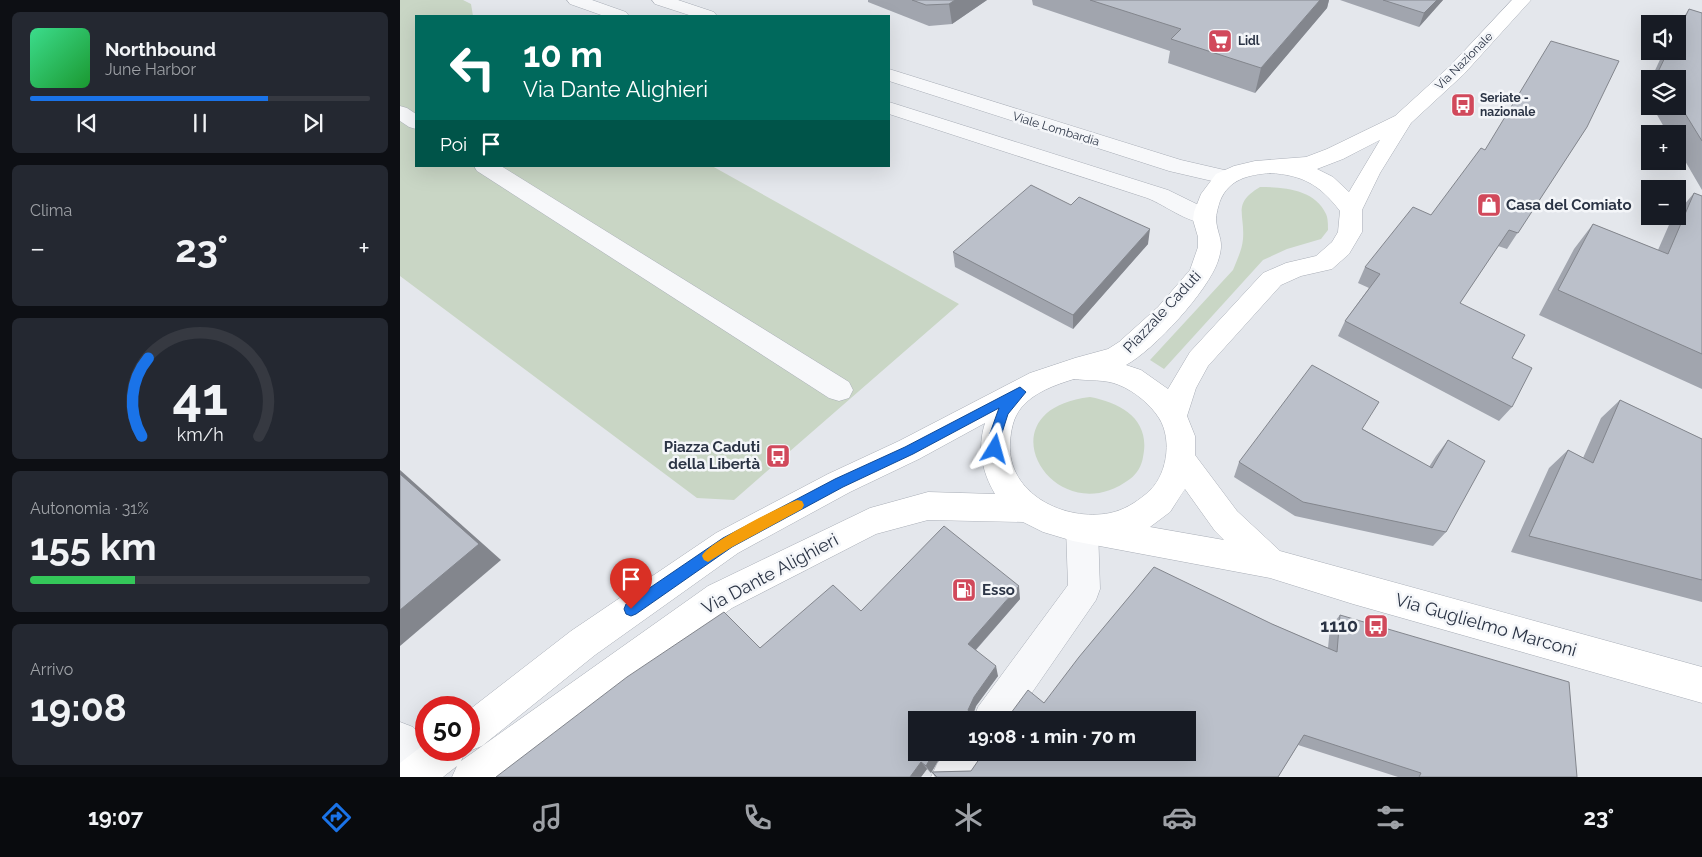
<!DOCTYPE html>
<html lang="it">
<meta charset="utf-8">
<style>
:root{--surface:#171b24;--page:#242831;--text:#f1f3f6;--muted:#9ea1a6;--line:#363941;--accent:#1a73e8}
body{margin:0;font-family:Raleway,sans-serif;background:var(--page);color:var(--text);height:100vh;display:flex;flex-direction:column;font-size:19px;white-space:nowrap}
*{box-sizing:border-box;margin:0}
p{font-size:16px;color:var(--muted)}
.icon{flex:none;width:28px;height:28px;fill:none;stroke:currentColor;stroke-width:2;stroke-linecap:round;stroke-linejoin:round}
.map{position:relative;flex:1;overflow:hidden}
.details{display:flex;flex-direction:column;gap:12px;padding:12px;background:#0d0f14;width:400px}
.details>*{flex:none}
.hud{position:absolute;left:15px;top:15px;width:475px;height:152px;border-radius:0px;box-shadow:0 5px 20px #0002;background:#00695c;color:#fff;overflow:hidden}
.controls{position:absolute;left:1241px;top:15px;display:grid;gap:10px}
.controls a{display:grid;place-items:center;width:45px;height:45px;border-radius:0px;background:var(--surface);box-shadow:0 5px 20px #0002;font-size:25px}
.speed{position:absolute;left:15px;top:696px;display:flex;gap:10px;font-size:25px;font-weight:700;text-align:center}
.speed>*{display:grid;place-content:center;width:65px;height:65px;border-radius:50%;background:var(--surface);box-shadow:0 5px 20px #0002;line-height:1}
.speed .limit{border:8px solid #d22;background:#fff;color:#111}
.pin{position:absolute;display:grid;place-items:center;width:42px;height:42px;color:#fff;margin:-51px -21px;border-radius:50% 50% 50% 0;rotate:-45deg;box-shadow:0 0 5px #0007}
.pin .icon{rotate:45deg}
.me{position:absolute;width:55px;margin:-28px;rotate:8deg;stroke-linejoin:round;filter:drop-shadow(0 0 4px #0008)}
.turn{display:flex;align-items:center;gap:18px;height:105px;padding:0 25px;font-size:22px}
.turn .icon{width:65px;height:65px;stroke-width:2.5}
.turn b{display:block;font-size:35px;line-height:42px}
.then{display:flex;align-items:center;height:48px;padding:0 25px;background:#0003;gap:10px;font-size:19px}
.big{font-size:38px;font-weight:700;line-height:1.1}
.details .card{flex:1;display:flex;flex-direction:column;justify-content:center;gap:8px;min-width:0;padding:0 18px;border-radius:8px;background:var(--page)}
.details .dial{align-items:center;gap:0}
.dial svg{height:130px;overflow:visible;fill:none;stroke:var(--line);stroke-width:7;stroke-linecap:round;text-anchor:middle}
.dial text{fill:var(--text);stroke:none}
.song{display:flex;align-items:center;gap:15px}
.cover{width:60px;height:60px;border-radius:8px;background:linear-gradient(135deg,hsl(150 70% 55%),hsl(130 70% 35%))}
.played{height:5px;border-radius:2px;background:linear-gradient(90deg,var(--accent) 70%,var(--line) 70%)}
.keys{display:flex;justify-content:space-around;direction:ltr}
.heat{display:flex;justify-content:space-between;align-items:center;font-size:28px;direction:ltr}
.charge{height:8px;border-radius:4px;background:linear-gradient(90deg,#34c759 31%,var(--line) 0)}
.trip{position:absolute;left:508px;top:711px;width:288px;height:50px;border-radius:0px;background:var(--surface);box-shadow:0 5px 20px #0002;font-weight:700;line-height:50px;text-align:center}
.dock{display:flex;height:80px;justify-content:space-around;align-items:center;background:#090b0e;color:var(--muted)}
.dock .icon{width:35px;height:35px}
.dock .selected{color:var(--accent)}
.dock b{font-size:22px;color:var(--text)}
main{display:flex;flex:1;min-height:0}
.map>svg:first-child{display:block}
</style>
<main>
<section class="details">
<div class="card">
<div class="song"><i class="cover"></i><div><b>Northbound</b><p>June Harbor</p></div></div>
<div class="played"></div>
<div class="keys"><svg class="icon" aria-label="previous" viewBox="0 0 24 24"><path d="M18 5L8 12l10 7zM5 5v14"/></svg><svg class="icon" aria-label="pause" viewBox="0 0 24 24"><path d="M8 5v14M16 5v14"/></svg><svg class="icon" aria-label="next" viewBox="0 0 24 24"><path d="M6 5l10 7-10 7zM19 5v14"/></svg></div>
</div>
<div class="card"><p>Clima</p>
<div class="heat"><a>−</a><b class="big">23°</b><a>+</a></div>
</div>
<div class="card dial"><svg viewBox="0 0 100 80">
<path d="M14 69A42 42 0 1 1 86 69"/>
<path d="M14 69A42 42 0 0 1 18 21" stroke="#1a73e8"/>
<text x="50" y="56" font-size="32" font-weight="700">41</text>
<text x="50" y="72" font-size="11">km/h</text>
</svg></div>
<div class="card"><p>Autonomia · 31%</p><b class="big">155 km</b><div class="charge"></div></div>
<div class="card"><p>Arrivo</p><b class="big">19:08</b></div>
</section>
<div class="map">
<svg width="1302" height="777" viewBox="0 0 1302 777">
<rect width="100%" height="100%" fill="#e4e7ec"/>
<g fill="#c9d6c5">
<polygon points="0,0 63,0 71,4 73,16 16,16 16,166 312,166 559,304 334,500 297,498 0,276"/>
<path d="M860,187C883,187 915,189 926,214C928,218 928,225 928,230L921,239L887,249L863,260L764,369L750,360L833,270C837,260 842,250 843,239C845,213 832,204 860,187Z"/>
<path d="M690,397C722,403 751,420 743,457C742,465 737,474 730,479C654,536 578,410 690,397Z"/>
</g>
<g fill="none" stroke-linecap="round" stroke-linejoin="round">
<defs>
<g id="pedestrian">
<polygon points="0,106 7,108 16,114 16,129 9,127 0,121"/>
<polygon points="74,166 101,166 449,382 453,390 449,398 439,401 429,398 77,171"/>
</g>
<g id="minor">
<polygon points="167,0 192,0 226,12 229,16 204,16 170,4"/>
<polygon points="252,0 278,0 314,12 317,16 292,16 255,4"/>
<polygon points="489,69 781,160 833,172 836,177 833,182 825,184 769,171 489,81"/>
<path d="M489,102L768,190L813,212L816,217L813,222C793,228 766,205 747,198C661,170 575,142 489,114Z"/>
<polygon points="682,515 693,519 698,529 700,589 696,600 613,720 573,720 578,707 668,585 666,529 671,519"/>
<polygon points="0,722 13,727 26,741 26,750 35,750 44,767 40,777 9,777 0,767"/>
<polygon points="545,752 586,752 581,765 573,777 531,777 537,764"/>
</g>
<path id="secondary" d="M1112,0H1131L1064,74L1011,123L980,173L962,210V232L949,254L932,269L901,276L881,285L808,366L796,388L787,416L795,436V455L837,511L880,551L1302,667V703L953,604L870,578L673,541L643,532L623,522L528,520L476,534L332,608L102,777H52L57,766L43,777H0V763L26,743V750H66L61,761L308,586L470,508L528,492L595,494C582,472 577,448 585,423L519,459L450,492L338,553L195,655L82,746L69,751L66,750H69V710L171,631L316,533L428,474L499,441L630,373L675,358L708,349L719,342L758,307L790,270L798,247V237L793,220L794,212L801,194L816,174L834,166L855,161L906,157L927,149L995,116L1050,66ZM980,140L949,192L933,177L917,169L943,159ZM870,173C903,175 920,185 940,211L938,232L932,242L916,256L886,263L863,273L790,352L768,389L741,370L726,365C754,350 808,291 818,261C825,240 818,238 816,220C816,214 818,207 820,201C829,179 848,175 870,173ZM674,379C689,381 705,379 719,385C734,391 750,404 759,418C773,440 767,478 746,494C735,503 724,510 710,513C665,522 607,494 610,443C611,430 613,418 621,408C634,392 655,385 674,379ZM785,489L815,531L824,540L750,527L770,512Z"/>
</defs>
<use href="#pedestrian" stroke="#a9aeb7" stroke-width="1"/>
<use href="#minor" stroke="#a9aeb7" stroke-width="1"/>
<use href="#secondary" stroke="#a9aeb7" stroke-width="1"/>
<use href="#pedestrian" fill="#f7f8fa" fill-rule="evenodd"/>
<use href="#minor" fill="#f7f8fa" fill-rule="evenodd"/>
<use href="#secondary" fill="#fff" fill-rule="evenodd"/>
</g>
<g fill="#a1a5ae">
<polygon points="468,0 587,0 552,24 529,26 468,2"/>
<polygon points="632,0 929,0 927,8 855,93 768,63 770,51 633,5"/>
<polygon points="940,0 1043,0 1019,27"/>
<polygon points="1289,9 1302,13 1302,190 1278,149 1278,134 1268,134 1252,106 1278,106 1278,79 1251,79 1264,51 1278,51 1278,26"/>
<polygon points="1250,80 1250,104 1244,93"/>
<polygon points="1187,127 1107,249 1098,246 1060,303 1112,358 1112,407 1099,421 938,336 945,321 969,288 958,283 965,267 1031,215 1085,150"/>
<polygon points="1294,193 1302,196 1302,389 1139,315 1174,249 1193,224 1258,250 1272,218 1274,216 1278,216 1278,212"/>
<polygon points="671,205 748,244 673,329 555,267 553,252"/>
<polygon points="1220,400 1302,439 1302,602 1111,552 1149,468 1168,450 1183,458 1201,418"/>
<polygon points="963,429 1029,467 1036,456 1048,440 1046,532 1033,546 895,516 834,477 839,462"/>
<polygon points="620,599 576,650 598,676 576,706 574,713 611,713 644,703 872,624 928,648 930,627 940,615 1177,777 998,777 898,745 878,777 535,777 532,772 571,771 786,752 516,720 516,752 543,752 531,773 527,769 521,777 96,777 360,648 461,611"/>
</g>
<g fill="#83868d">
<polygon points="555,0 587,0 552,24 549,4"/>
<polygon points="920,0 929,0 927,8 855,93 861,68"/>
<polygon points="1037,0 1043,0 1019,27 1024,13"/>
<polygon points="750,229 748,244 673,329 673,315"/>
<polygon points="0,470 101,560 0,646"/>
<polygon points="619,586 620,599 571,655 568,644"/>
<polygon points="596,666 598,676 576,706 571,719 568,710 574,697"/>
<polygon points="534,752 543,752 531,773 526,766"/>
<polygon points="521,762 527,769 521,777 510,777"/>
</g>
<g fill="#bbc0ca" stroke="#83868d">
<polygon points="512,0 555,0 549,4 526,5"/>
<polygon points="690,0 920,0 861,68 771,39 781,29"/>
<polygon points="983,0 1037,0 1024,13"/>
<polygon points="1289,9 1302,13 1302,141 1278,102 1278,79 1262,79 1258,72 1268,51 1278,51 1278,32"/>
<polygon points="1151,41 1219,61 1187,127 1118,233 1109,230 1060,303 1125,335 1112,358 1132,368 1112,407 945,321 980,274 965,267 1013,207 1031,215 1081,148 1085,150"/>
<polygon points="631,185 671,205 679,197 750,229 673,315 553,252"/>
<polygon points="1294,193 1302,196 1302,354 1158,290 1193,224 1268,254"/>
<polygon points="912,365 979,402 962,429 1032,468 1048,440 1085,461 1046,532 903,502 839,462"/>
<polygon points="1220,400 1302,439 1302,580 1129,536 1168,450 1193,463"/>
<polygon points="0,474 79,544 0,610"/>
<polygon points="544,526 619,586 568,644 596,666 574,697 568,710 570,713 611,713 628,690 644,703 679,657 754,567 872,624 937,652 940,615 1169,682 1177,777 1019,777 1021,773 904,735 878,777 537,777 532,772 571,771 580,758 582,752 786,752 786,720 516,720 516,752 534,752 526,766 521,762 510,777 96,777 227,677 324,612 360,648 433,585 461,611"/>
</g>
<polygon fill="#1a73e8" stroke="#114b97" points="620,387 626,392 608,414 601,436 600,453 595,454 591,453 589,436 599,408 513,454 443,487 332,547 236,614 231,616 226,614 224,609 226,604 323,538 435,479 505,447"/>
<path fill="#f59e0b" d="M397,500L402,501L404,505L402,509L332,547L308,562L304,560L302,556C307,543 381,506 397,500Z"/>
<defs>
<symbol id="supermarket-square" viewBox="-11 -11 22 22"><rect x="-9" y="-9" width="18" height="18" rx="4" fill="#d1495b" stroke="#f4f6f9"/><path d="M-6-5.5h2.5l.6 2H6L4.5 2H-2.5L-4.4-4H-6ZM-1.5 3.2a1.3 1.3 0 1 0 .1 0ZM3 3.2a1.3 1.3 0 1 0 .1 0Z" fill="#fff"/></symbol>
<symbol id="bus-square" viewBox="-11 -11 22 22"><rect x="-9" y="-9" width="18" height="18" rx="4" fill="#d1495b" stroke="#f4f6f9"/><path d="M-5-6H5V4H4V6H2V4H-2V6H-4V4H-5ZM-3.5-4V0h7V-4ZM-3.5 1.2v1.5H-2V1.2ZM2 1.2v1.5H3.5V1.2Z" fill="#fff"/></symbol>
<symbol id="shop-square" viewBox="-11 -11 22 22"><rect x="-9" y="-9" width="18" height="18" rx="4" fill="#d1495b" stroke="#f4f6f9"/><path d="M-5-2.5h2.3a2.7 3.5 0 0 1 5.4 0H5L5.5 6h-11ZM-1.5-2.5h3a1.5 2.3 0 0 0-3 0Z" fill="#fff"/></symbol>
<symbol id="fuel-square" viewBox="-11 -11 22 22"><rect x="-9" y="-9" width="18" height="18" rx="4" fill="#d1495b" stroke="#f4f6f9"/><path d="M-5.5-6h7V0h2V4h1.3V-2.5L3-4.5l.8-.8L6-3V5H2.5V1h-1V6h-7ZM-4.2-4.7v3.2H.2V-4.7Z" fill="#fff"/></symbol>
</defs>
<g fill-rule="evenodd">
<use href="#supermarket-square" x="806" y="27" width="28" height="28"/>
<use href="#bus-square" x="1049" y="91" width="28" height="28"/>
<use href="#shop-square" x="1075" y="191" width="28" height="28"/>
<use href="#bus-square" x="364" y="442" width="28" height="28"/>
<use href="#fuel-square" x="550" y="576" width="28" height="28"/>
<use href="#bus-square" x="962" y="612" width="28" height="28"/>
</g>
<g text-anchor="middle" stroke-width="5" stroke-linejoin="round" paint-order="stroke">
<g font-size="12" font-weight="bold" fill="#2b3445" stroke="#f4f6f9" text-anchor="start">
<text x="838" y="45">Lidl</text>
<text x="1080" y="102">Seriate -<tspan x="1080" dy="14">nazionale</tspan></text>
</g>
<g font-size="12" fill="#2b3445" stroke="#f4f6f9">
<text transform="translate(1064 61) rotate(-45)" y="4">Via Nazionale</text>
<text transform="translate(656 129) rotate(17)" y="4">Viale Lombardia</text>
</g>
<g font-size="15" font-weight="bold" fill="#2b3445" stroke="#f4f6f9" text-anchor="start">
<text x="1106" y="210">Casa del Comiato</text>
<text x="360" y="452" text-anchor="end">Piazza Caduti<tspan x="360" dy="17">della Libertà</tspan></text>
<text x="582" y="595">Esso</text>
</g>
<g font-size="15" fill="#2b3445" stroke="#f4f6f9">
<text transform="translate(762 312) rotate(-47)" y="5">Piazzale Caduti</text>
</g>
<g font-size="18" fill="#2b3445" stroke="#f4f6f9">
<text transform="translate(370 574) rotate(-28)" y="6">Via Dante Alighieri</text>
<text transform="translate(1086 625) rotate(16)" y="6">Via Guglielmo Marconi</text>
</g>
<g font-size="18" font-weight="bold" fill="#2b3445" stroke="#f4f6f9" text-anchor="end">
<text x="958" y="632">1110</text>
</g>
</g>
</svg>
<div class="controls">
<a><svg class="icon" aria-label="sound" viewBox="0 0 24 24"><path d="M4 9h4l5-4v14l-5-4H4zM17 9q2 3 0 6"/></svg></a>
<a><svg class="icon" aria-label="layers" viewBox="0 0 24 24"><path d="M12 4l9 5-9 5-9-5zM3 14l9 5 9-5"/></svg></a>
<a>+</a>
<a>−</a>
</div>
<div class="speed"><div class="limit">50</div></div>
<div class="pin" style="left:231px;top:609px;background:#d93025"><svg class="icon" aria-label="arrive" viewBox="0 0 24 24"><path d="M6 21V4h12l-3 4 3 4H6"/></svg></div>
<svg class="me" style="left:595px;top:449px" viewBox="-20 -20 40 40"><path d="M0-17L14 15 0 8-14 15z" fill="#1a73e8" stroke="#fff" stroke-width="4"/></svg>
<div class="trip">19:08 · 1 min · 70 m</div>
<div class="hud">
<div class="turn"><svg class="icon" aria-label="left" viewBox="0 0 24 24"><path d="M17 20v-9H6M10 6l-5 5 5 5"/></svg><div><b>10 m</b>Via Dante Alighieri</div></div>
<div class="then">Poi<svg class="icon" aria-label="arrive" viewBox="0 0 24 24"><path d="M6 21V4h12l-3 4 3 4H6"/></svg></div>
</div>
</div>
</main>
<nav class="dock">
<b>19:07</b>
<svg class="icon selected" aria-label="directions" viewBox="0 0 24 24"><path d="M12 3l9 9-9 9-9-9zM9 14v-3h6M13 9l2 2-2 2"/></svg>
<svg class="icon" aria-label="music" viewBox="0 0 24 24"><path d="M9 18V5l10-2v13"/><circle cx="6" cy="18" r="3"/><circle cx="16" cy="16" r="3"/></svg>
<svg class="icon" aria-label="phone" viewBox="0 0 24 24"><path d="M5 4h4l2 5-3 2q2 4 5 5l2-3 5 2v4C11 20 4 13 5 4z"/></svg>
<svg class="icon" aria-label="climate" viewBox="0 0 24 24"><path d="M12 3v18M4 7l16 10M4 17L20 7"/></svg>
<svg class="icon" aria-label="car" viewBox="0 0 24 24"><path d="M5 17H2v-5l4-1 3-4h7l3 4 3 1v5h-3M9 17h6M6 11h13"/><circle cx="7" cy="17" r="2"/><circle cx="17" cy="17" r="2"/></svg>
<svg class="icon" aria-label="filters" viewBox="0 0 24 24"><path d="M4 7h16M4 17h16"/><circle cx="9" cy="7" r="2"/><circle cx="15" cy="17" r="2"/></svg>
<b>23°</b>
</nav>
